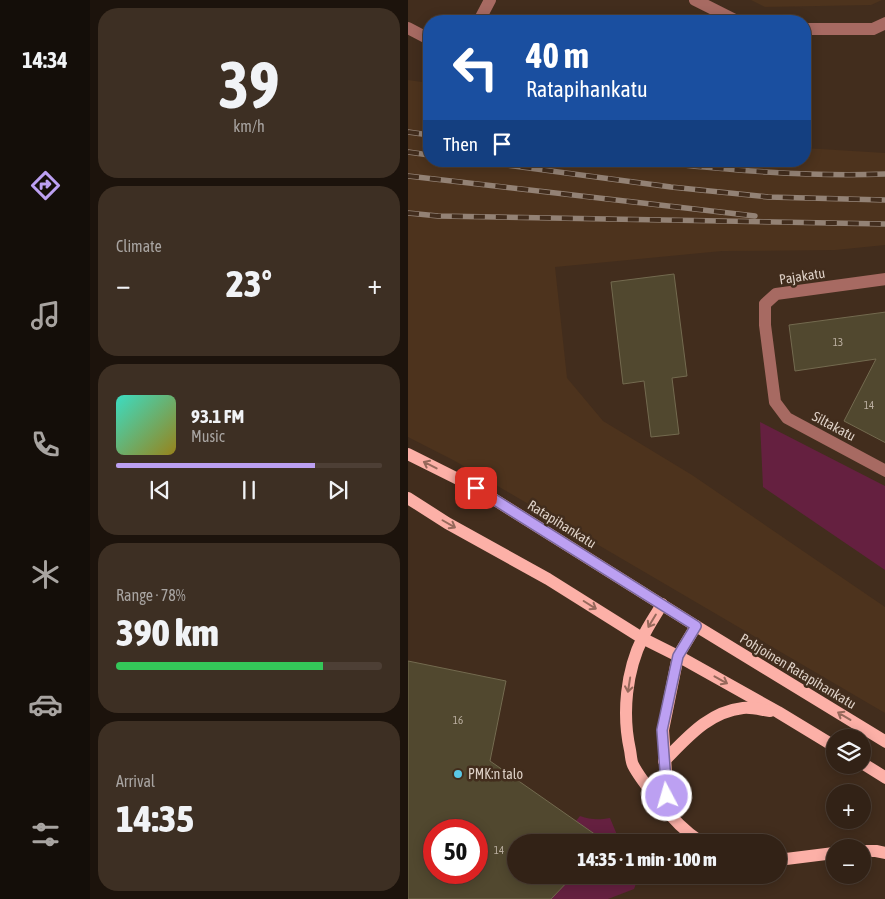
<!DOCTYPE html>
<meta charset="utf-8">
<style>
:root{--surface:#322216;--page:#3d2f23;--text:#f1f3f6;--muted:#a8a4a1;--line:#4d3f35;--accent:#bca0f2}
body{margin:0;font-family:"Asap Condensed",sans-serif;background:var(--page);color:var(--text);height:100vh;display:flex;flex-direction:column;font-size:19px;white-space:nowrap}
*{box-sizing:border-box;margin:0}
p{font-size:16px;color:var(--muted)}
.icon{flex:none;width:28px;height:28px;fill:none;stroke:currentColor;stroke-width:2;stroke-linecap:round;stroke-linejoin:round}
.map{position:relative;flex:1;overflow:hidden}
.sheet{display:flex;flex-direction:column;gap:8px;padding:8px;background:#1c130c;width:318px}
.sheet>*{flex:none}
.hud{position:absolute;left:15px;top:15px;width:388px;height:152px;border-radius:20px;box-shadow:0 2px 12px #0003,0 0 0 1px var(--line);background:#1a4fa0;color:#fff;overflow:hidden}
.controls{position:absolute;left:418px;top:729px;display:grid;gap:10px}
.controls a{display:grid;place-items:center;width:45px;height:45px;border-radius:50%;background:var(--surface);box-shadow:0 2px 12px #0003,0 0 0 1px var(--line);font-size:25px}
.speed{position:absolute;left:15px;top:819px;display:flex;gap:10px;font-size:25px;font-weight:700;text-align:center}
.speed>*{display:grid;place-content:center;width:65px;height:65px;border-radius:50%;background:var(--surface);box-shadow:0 2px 12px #0003,0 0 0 1px var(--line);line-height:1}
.speed .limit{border:8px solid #d22;background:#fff;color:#111}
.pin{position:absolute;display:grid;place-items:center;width:42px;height:42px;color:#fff;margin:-21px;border-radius:10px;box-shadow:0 2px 8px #0006}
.me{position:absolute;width:55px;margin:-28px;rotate:354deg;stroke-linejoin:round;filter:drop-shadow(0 0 4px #0008)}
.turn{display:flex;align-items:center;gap:18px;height:105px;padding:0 20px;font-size:22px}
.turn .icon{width:65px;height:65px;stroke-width:2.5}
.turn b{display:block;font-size:35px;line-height:42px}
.then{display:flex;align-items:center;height:48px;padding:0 20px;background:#0003;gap:10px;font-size:19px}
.big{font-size:38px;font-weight:800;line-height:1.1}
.sheet .card{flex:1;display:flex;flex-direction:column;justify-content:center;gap:8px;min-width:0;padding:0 18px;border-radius:20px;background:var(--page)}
.sheet .dial{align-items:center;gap:0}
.dial b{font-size:65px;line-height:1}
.song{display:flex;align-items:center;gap:15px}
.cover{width:60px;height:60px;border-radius:8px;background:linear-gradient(135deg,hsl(170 70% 55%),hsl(50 70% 35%))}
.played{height:5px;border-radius:2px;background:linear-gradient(90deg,var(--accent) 75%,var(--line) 75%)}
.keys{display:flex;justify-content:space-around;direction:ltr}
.heat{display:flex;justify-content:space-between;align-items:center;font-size:28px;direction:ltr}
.charge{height:8px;border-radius:4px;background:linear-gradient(90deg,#34c759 78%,var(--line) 0)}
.trip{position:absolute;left:99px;top:834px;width:280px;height:50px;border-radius:25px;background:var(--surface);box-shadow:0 2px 12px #0003,0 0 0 1px var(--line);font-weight:800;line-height:50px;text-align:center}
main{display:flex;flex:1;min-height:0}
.tab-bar{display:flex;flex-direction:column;width:90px;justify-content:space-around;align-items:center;background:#140e09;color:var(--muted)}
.tab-bar .icon{width:35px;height:35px}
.tab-bar .active{color:var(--accent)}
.tab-bar b{font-size:22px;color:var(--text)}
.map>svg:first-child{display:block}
</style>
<main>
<nav class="tab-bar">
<b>14:34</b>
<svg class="icon active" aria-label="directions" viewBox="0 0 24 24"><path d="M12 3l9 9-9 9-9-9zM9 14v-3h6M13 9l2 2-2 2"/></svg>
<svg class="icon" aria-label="music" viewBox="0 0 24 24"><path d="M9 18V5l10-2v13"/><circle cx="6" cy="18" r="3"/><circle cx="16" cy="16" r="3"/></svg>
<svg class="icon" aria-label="phone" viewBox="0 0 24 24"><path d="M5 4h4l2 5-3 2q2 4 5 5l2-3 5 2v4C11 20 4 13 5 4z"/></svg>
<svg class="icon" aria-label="climate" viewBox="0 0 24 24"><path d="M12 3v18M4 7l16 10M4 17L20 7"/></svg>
<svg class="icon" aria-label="car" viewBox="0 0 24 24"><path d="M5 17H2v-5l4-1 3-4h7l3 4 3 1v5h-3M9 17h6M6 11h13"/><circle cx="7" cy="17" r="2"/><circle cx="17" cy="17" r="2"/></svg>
<svg class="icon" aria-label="filters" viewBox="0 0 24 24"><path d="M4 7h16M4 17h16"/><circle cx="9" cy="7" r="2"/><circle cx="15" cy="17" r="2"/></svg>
</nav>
<section class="sheet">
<div class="card dial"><b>39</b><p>km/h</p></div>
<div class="card"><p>Climate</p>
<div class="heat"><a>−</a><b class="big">23°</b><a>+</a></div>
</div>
<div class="card">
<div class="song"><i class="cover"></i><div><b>93.1 FM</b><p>Music</p></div></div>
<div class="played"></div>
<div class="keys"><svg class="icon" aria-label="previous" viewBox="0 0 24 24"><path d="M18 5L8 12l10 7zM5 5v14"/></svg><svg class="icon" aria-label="pause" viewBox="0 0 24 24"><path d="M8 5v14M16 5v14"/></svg><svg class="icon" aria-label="next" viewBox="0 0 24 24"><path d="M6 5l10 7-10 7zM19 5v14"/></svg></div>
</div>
<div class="card"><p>Range · 78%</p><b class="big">390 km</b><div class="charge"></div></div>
<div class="card"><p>Arrival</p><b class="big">14:35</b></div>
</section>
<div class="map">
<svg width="478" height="899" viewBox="0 0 478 899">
<rect width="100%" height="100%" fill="#422d1d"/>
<g fill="#4d331d">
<polygon points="343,0 474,0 463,5 357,7"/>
<polygon points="0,80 21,83 21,161 396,161 396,148 477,153 477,245 427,250 314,251 147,267 159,378 195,421 284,475 477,607 477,713 47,461 0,437"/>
</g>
<g fill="#652040">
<polygon points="352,422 477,486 477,570 355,487"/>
<path d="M172,816C183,820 191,820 202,818L212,842H197L168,821Z"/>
<polygon points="166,875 226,875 229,881 226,889 200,899 143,899"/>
</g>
<g fill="#51482f" stroke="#736a4f" fill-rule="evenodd">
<polygon points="266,274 279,376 264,378 271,434 243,437 236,381 215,384 203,282"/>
<polygon points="478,312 478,443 436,421 468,359 387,371 381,325"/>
<path d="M0,661L98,681L82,761L198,842H108V875H166L143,899H0ZM26,830H69V872H26Z"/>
</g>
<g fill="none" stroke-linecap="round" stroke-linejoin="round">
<g stroke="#a76a62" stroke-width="12">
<polyline points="287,0 329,21"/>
<polyline points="71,21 82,0"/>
<polyline points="0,28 21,39"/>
<polyline points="396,29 465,29 478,23"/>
<polyline points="478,279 368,294 357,304 357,325 367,402 379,418 478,471"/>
</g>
<g stroke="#fcb0a7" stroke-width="12">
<polyline points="0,454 68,488 288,626 478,742"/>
<polyline points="0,498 39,523 140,579 234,638 270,656 370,712 426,746"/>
<path d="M254,604C248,615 240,626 235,637C218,671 214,714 222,750C223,755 223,761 225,765C231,777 241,789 250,800C262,816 276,831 293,842"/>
<path d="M256,761C279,738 300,712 335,708C344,707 354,710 362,711"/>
<polyline points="454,763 478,778"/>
<polyline points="261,814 255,730 270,656 288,626"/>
<polyline points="454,851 468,851 478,853"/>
<polyline points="370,860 426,853"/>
</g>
<defs>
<g id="rail">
<polyline points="0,132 21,135"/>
<polyline points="0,152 21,155"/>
<polyline points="69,161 263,187 360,197 478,200"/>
<path d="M239,161C318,170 398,177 478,174"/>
<polyline points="0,176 347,216"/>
<polyline points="0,213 30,216 478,224"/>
</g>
</defs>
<use href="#rail" stroke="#938275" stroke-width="5.5"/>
<use href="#rail" stroke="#422d1d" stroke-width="4" stroke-dasharray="11" stroke-linecap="butt"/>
</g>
<defs><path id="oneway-shaft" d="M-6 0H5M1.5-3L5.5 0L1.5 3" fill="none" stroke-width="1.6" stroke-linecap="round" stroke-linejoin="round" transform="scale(1.25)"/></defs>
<g stroke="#96685b">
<use href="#oneway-shaft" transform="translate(22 465) rotate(-153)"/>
<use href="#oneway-shaft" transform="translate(41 524) rotate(30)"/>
<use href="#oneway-shaft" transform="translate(182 605) rotate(32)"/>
<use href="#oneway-shaft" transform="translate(244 621) rotate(121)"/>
<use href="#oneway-shaft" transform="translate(313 680) rotate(29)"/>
<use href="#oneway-shaft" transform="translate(221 685) rotate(99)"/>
<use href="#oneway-shaft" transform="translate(436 716) rotate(-149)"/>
</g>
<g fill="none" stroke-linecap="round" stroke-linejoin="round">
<defs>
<polyline id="route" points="68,488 288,626 270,656 254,730 259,796"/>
</defs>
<use href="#route" stroke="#7a689d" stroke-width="12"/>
<use href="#route" stroke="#bca0f2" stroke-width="9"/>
</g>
<circle fill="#5ac8e6" stroke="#422d1d" stroke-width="2" cx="50" cy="774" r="5"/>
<g text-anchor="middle" stroke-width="5" stroke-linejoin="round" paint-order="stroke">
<g font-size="11" fill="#bbafa1">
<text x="430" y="346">13</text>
<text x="461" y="409">14</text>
<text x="50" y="724">16</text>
<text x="91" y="854">14</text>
</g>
<g font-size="14" fill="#ded1c7" stroke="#422d1d">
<text transform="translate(394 276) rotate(-9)" y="5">Pajakatu</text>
<text transform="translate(426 426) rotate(28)" y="5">Siltakatu</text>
<text transform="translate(154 524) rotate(32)" y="5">Ratapihankatu</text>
<text transform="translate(390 671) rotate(31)" y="5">Pohjoinen Ratapihankatu</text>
</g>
<g font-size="14" fill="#ded1c7" stroke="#422d1d" text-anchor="start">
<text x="60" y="779">PMK:n talo</text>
</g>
</g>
</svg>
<div class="controls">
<a><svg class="icon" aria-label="layers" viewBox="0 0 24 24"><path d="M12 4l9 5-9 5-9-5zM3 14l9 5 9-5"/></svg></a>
<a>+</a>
<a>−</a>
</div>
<div class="speed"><div class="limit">50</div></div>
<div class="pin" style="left:68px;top:488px;background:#d93025"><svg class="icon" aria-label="arrive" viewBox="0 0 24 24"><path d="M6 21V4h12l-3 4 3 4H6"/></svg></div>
<svg class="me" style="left:259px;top:796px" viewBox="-20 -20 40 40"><circle r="17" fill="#bca0f2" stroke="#fff" stroke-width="3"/><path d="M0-11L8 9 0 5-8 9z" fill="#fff"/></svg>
<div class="trip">14:35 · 1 min · 100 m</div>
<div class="hud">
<div class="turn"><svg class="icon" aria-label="left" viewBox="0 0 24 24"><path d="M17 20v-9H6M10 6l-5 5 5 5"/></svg><div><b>40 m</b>Ratapihankatu</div></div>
<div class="then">Then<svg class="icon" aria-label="arrive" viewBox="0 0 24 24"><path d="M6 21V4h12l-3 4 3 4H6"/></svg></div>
</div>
</div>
</main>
